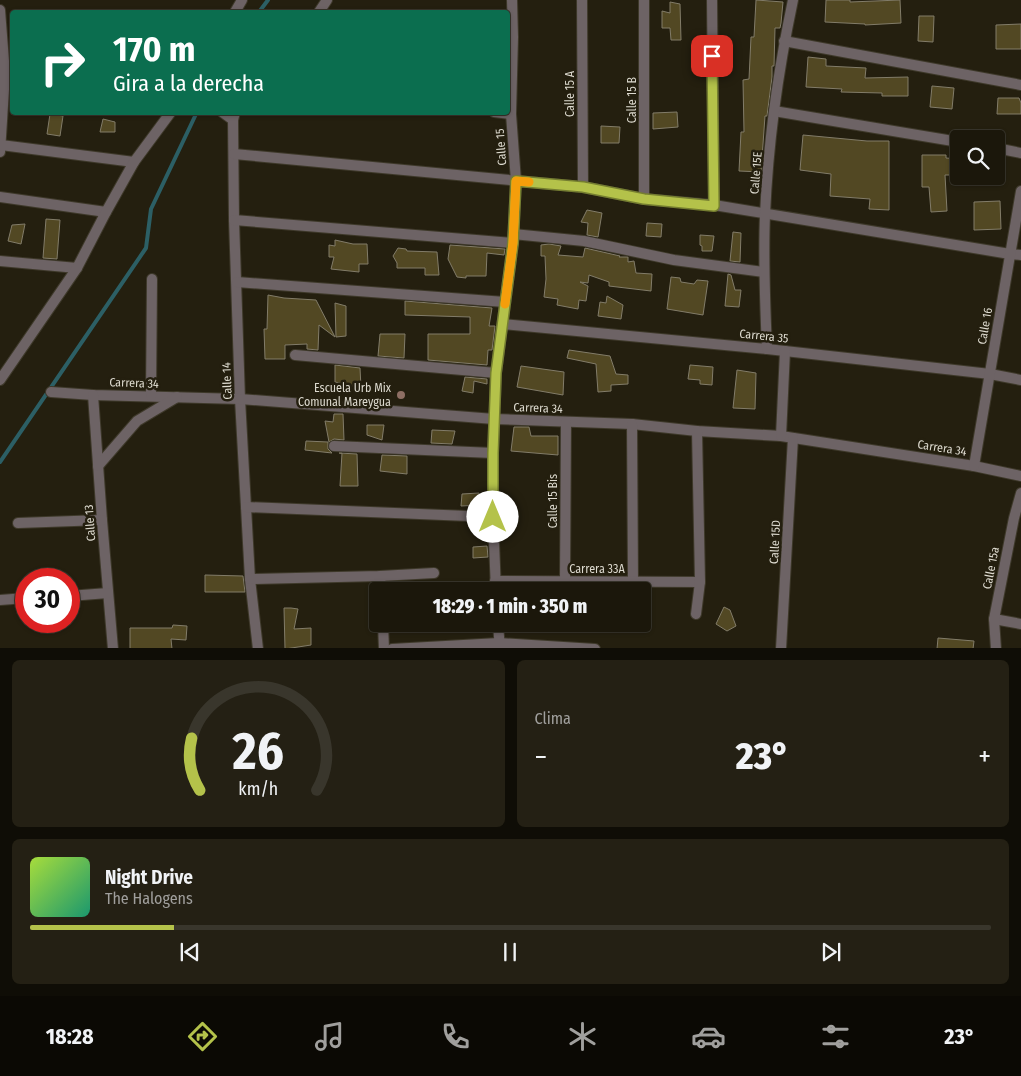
<!DOCTYPE html>
<html lang="es">
<meta charset="utf-8">
<style>
:root{--surface:#1b170b;--page:#242014;--text:#f1f3f6;--muted:#a09f9d;--line:#39362c;--accent:#b4c24a}
body{margin:0;font-family:"Fira Sans Condensed",sans-serif;background:var(--page);color:var(--text);height:100vh;display:flex;flex-direction:column;font-size:19px;white-space:nowrap}
*{box-sizing:border-box;margin:0}
p{font-size:16px;color:var(--muted)}
.icon{flex:none;width:28px;height:28px;fill:none;stroke:currentColor;stroke-width:2;stroke-linecap:round;stroke-linejoin:round}
.map{position:relative;height:648px;overflow:hidden}
.sheet{display:flex;flex-direction:column;gap:12px;padding:12px;background:#0f0d06;flex:1}
.sheet>*{flex:none}
.banner{position:absolute;left:10px;top:10px;width:500px;height:105px;border-radius:5px;box-shadow:0 1px 4px #0004,0 0 0 1px var(--line);background:#0b6e4f;color:#fff;overflow:hidden}
.tools{position:absolute;left:950px;top:130px;display:grid;gap:10px}
.tools a{display:grid;place-items:center;width:55px;height:55px;border-radius:5px;background:var(--surface);box-shadow:0 1px 4px #0004,0 0 0 1px var(--line);font-size:25px}
.speed{position:absolute;left:15px;top:568px;display:flex;gap:10px;font-size:25px;font-weight:700;text-align:center}
.speed>*{display:grid;place-content:center;width:65px;height:65px;border-radius:50%;background:var(--surface);box-shadow:0 1px 4px #0004,0 0 0 1px var(--line);line-height:1}
.speed .limit{border:8px solid #d22;background:#fff;color:#111}
.pin{position:absolute;display:grid;place-items:center;width:42px;height:42px;color:#fff;margin:-21px;border-radius:10px;box-shadow:0 2px 8px #0006}
.me{position:absolute;width:55px;margin:-28px;rotate:0deg;stroke-linejoin:round;filter:drop-shadow(0 0 4px #0008)}
.turn{display:flex;align-items:center;gap:18px;height:105px;padding:0 20px;font-size:22px}
.turn .icon{width:65px;height:65px;stroke-width:2.5}
.turn b{display:block;font-size:35px;line-height:42px}
.big{font-size:38px;font-weight:800;line-height:1.1}
.sheet .widget{flex:1;display:flex;flex-direction:column;justify-content:center;gap:8px;min-width:0;padding:0 18px;border-radius:8px;background:var(--page)}
.sheet .dial{align-items:center;gap:0}
.dial svg{height:130px;overflow:visible;fill:none;stroke:var(--line);stroke-width:7;stroke-linecap:round;text-anchor:middle}
.dial text{fill:var(--text);stroke:none}
.song{display:flex;align-items:center;gap:15px}
.cover{width:60px;height:60px;border-radius:8px;background:linear-gradient(135deg,hsl(80 70% 55%),hsl(160 70% 35%))}
.played{height:5px;border-radius:2px;background:linear-gradient(90deg,var(--accent) 15%,var(--line) 15%)}
.keys{display:flex;justify-content:space-around;direction:ltr}
.heat{display:flex;justify-content:space-between;align-items:center;font-size:28px;direction:ltr}
.sheet .tiles{flex:1;display:grid;gap:12px;grid-template-columns:1fr 1fr}
.widget:last-child{grid-column:span 2}
.trip{position:absolute;left:369px;top:582px;width:282px;height:50px;border-radius:5px;background:var(--surface);box-shadow:0 1px 4px #0004,0 0 0 1px var(--line);font-weight:800;line-height:50px;text-align:center}
.tabs{display:flex;height:80px;justify-content:space-around;align-items:center;background:#0b0904;color:var(--muted)}
.tabs .icon{width:35px;height:35px}
.tabs .current{color:var(--accent)}
.tabs b{font-size:22px;color:var(--text)}
.map>svg:first-child{display:block}
</style>
<div class="map">
<svg width="1021" height="649" viewBox="0 0 1021 649">
<rect width="100%" height="100%" fill="#241f0f"/>
<g fill="none" stroke-linecap="round" stroke-linejoin="round">
<g stroke="#2c5f65" stroke-width="4">
<polyline points="259,12 268,0"/>
<polyline points="0,462 146,248 151,209 197,112"/>
</g>
</g>
<g fill="#524823" stroke="#827c69">
<polygon points="756,0 783,2 781,23 780,28 775,28 774,66 772,66 772,77 767,116 765,116 761,172 739,171 741,132 744,132 743,80 749,79 751,37 754,37"/>
<polygon points="826,0 850,0 850,2 900,0 901,23 865,25 865,24 825,22"/>
<polygon points="670,2 680,4 681,40 671,40 670,28 662,28 662,11 670,13"/>
<polygon points="919,16 934,16 933,42 918,41"/>
<polygon points="1021,24 1021,49 996,49 996,25"/>
<polygon points="808,57 826,59 826,66 866,68 865,78 908,77 908,96 882,96 882,93 841,92 842,89 806,87"/>
<polygon points="932,86 954,88 952,109 930,107"/>
<polygon points="998,98 1019,98 1021,103 1021,114 997,114"/>
<polygon points="677,112 678,127 653,129 653,113"/>
<polygon points="50,114 63,116 60,136 47,134"/>
<polygon points="103,119 115,122 115,132 100,132"/>
<polygon points="601,126 620,127 619,143 601,143"/>
<polygon points="803,135 867,141 889,141 889,210 869,209 870,199 830,196 831,174 800,170"/>
<polygon points="922,155 946,155 946,158 959,159 959,175 945,175 947,211 931,212 929,187 922,187"/>
<polygon points="1000,201 1001,229 974,230 974,202"/>
<polygon points="587,210 602,213 598,237 587,235 588,223 581,222"/>
<polygon points="46,219 60,220 57,259 43,258"/>
<polygon points="647,223 662,224 661,237 646,236"/>
<polygon points="25,224 21,244 8,241 12,225"/>
<polygon points="733,232 741,233 740,262 730,261"/>
<polygon points="700,235 714,236 712,251 702,251 702,246 700,245"/>
<polygon points="335,240 353,244 367,244 368,264 359,264 359,272 331,269 334,257 329,257 329,245 335,246"/>
<polygon points="549,244 561,246 558,255 583,257 585,248 620,256 619,257 628,257 628,262 634,261 636,273 652,274 651,291 609,286 609,282 589,275 588,283 580,282 588,286 586,301 579,300 578,309 557,305 558,299 544,297 546,279 545,256 541,256 541,245"/>
<polygon points="450,245 505,249 504,255 487,253 486,276 466,276 466,278 457,277 448,259"/>
<polygon points="398,248 406,249 407,251 437,252 439,275 425,275 425,268 397,268 397,263 393,256"/>
<polygon points="728,274 731,275 735,290 741,290 739,307 725,306"/>
<polygon points="671,277 680,278 681,282 694,284 697,280 708,281 703,315 667,309"/>
<polygon points="268,295 284,298 316,300 335,337 319,325 318,350 307,349 307,344 285,345 285,359 265,359 264,329 267,329"/>
<polygon points="607,296 623,305 621,319 598,316 600,302 606,303"/>
<polygon points="405,301 492,308 489,326 495,326 492,350 488,350 487,365 428,360 428,334 470,334 470,317 405,315"/>
<polygon points="335,303 346,306 346,336 336,337"/>
<polygon points="380,334 405,334 404,358 378,356"/>
<polygon points="569,350 610,356 616,374 628,375 628,384 611,385 611,391 598,392 596,364 567,358"/>
<polygon points="335,365 360,368 361,388 335,382"/>
<polygon points="690,365 713,367 712,385 700,384 700,380 688,379"/>
<polygon points="521,366 564,372 563,395 517,387"/>
<polygon points="737,370 756,373 755,409 733,408"/>
<polygon points="465,377 487,379 487,384 474,381 473,393 462,391"/>
<polygon points="334,414 343,414 344,440 334,439 329,442 325,421 333,422"/>
<polygon points="367,425 384,425 382,440 367,435"/>
<polygon points="514,427 529,427 531,436 558,436 558,455 511,451"/>
<polygon points="432,430 455,431 452,444 431,443"/>
<polygon points="306,441 328,442 328,449 332,453 305,450"/>
<polygon points="339,453 357,454 358,486 340,486 342,453"/>
<polygon points="382,455 407,456 407,474 380,471"/>
<polygon points="479,493 481,505 461,506 462,494"/>
<polygon points="487,546 488,557 473,558 473,547"/>
<polygon points="205,575 243,576 245,592 205,592"/>
<polygon points="724,607 730,610 736,626 727,631 716,624"/>
<polygon points="284,608 291,608 298,609 294,629 311,628 311,645 285,649"/>
<polygon points="173,625 187,626 186,640 171,639 172,649 130,649 130,628 172,628"/>
<polygon points="938,638 974,641 973,649 937,649"/>
</g>
<g fill="none" stroke-linecap="round" stroke-linejoin="round">
<defs>
<g id="minor">
<polyline points="582,0 583,187"/>
<polyline points="712,0 714,205"/>
<polyline points="0,10 5,74 0,152"/>
<polyline points="235,12 242,0"/>
<polyline points="319,12 327,0"/>
<polyline points="784,41 1021,85"/>
<polyline points="774,111 959,142"/>
<polyline points="222,112 233,120"/>
<polyline points="235,112 233,120 234,220 240,399 250,579 258,649"/>
<polyline points="494,112 511,114"/>
<polyline points="1,145 134,162"/>
<polyline points="996,148 1021,153"/>
<polyline points="234,154 583,187 644,199 714,205 1010,254 1021,255"/>
<polyline points="0,197 106,212"/>
<polyline points="644,199 644,0"/>
<polyline points="234,220 513,243"/>
<polyline points="513,234 584,241 674,260 764,272"/>
<polyline points="0,261 77,268"/>
<polyline points="237,282 505,302"/>
<polyline points="503,324 767,349 990,374 1021,380"/>
<path d="M767,349C765,304 763,260 765,215C768,143 778,71 793,0"/>
<polyline points="295,355 496,373"/>
<polyline points="0,380 77,268 106,212 134,162 171,112"/>
<polyline points="51,392 93,395 240,399 494,419 632,424 697,431 781,436 974,466 1021,476"/>
<polyline points="93,395 102,520 113,649"/>
<polyline points="151,396 152,279"/>
<polyline points="632,424 633,582"/>
<polyline points="781,436 785,351"/>
<polyline points="334,446 493,453"/>
<polyline points="98,466 137,421 177,397"/>
<polyline points="974,466 1021,191"/>
<polyline points="246,507 493,517"/>
<polyline points="18,523 102,520"/>
<polyline points="380,576 381,591"/>
<polyline points="250,579 380,576 434,573"/>
<polyline points="495,581 700,582"/>
<polyline points="565,581 566,422"/>
<polyline points="496,591 493,517 493,453 496,373 513,243 516,181 511,114 513,37 512,0"/>
<polyline points="69,596 108,593"/>
<polyline points="0,600 26,598"/>
<polyline points="696,614 700,582 697,431"/>
<polyline points="994,619 1021,624"/>
<polyline points="383,624 384,649"/>
<polyline points="498,624 500,649"/>
<polyline points="392,649 499,643 595,649"/>
<polyline points="781,649 793,438"/>
<polyline points="996,649 994,619 1014,518 1021,493"/>
</g>
</defs>
<use href="#minor" stroke="#3e392a" stroke-width="12"/>
<use href="#minor" stroke="#6d6365" stroke-width="10"/>
</g>
<g fill="none" stroke-linecap="round" stroke-linejoin="round">
<defs>
<polyline id="route" points="493,517 493,453 496,373 513,243 516,181 583,187 644,199 714,206 712,56"/>
</defs>
<use href="#route" stroke="#757e30" stroke-width="12"/>
<use href="#route" stroke="#b4c24a" stroke-width="9"/>
<polyline stroke="#f59e0b" stroke-width="9" points="505,304 513,243 516,181 529,182"/>
</g>
<circle fill="#8d6e63" stroke="#241f0f" stroke-width="2" cx="401" cy="395" r="5"/>
<g text-anchor="middle" stroke-width="5" stroke-linejoin="round" paint-order="stroke">
<g font-size="12" fill="#dddacf" stroke="#241f0f">
<text transform="translate(570 94) rotate(-90)" y="4">Calle 15 A</text>
<text transform="translate(632 100) rotate(-90)" y="4">Calle 15 B</text>
<text transform="translate(501 147) rotate(-94)" y="4">Calle 15</text>
<text transform="translate(756 173) rotate(-85)" y="4">Calle 15E</text>
<text transform="translate(985 326) rotate(-80)" y="4">Calle 16</text>
<text transform="translate(764 336) rotate(6)" y="4">Carrera 35</text>
<text transform="translate(227 381) rotate(-92)" y="4">Calle 14</text>
<text transform="translate(134 383) rotate(2)" y="4">Carrera 34</text>
<text transform="translate(538 408) rotate(2)" y="4">Carrera 34</text>
<text transform="translate(942 448) rotate(9)" y="4">Carrera 34</text>
<text transform="translate(553 501) rotate(-90)" y="4">Calle 15 Bis</text>
<text transform="translate(90 523) rotate(-94)" y="4">Calle 13</text>
<text transform="translate(775 542) rotate(-87)" y="4">Calle 15D</text>
<text transform="translate(991 568) rotate(-79)" y="4">Calle 15a</text>
<text x="597" y="573">Carrera 33A</text>
</g>
<g font-size="12" fill="#dddacf" stroke="#241f0f" text-anchor="end">
<text x="391" y="392">Escuela Urb Mix<tspan x="391" dy="14">Comunal Mareygua</tspan></text>
</g>
</g>
</svg>
<div class="tools">
<a><svg class="icon" aria-label="search" viewBox="0 0 24 24"><circle cx="10" cy="10" r="6"/><path d="M15 15l6 6"/></svg></a>
</div>
<div class="speed"><div class="limit">30</div></div>
<div class="pin" style="left:712px;top:56px;background:#d93025"><svg class="icon" aria-label="arrive" viewBox="0 0 24 24"><path d="M6 21V4h12l-3 4 3 4H6"/></svg></div>
<svg class="me" style="left:493px;top:517px" viewBox="-20 -20 40 40"><circle r="19" fill="#fff"/><path d="M0-13L10 11 0 6-10 11z" fill="#b4c24a"/></svg>
<div class="trip">18:29 · 1 min · 350 m</div>
<div class="banner">
<div class="turn"><svg class="icon" aria-label="right" viewBox="0 0 24 24"><path d="M7 20v-9h11M14 6l5 5-5 5"/></svg><div><b>170 m</b>Gira a la derecha</div></div>
</div>
</div>
<section class="sheet">
<div class="tiles">
<div class="widget dial"><svg viewBox="0 0 100 80">
<path d="M14 69A42 42 0 1 1 86 69"/>
<path d="M14 69A42 42 0 0 1 9 37" stroke="#b4c24a"/>
<text x="50" y="56" font-size="32" font-weight="700">26</text>
<text x="50" y="72" font-size="11">km/h</text>
</svg></div>
<div class="widget"><p>Clima</p>
<div class="heat"><a>−</a><b class="big">23°</b><a>+</a></div>
</div>
<div class="widget">
<div class="song"><i class="cover"></i><div><b>Night Drive</b><p>The Halogens</p></div></div>
<div class="played"></div>
<div class="keys"><svg class="icon" aria-label="previous" viewBox="0 0 24 24"><path d="M18 5L8 12l10 7zM5 5v14"/></svg><svg class="icon" aria-label="pause" viewBox="0 0 24 24"><path d="M8 5v14M16 5v14"/></svg><svg class="icon" aria-label="next" viewBox="0 0 24 24"><path d="M6 5l10 7-10 7zM19 5v14"/></svg></div>
</div>
</div>
</section>
<nav class="tabs">
<b>18:28</b>
<svg class="icon current" aria-label="directions" viewBox="0 0 24 24"><path d="M12 3l9 9-9 9-9-9zM9 14v-3h6M13 9l2 2-2 2"/></svg>
<svg class="icon" aria-label="music" viewBox="0 0 24 24"><path d="M9 18V5l10-2v13"/><circle cx="6" cy="18" r="3"/><circle cx="16" cy="16" r="3"/></svg>
<svg class="icon" aria-label="phone" viewBox="0 0 24 24"><path d="M5 4h4l2 5-3 2q2 4 5 5l2-3 5 2v4C11 20 4 13 5 4z"/></svg>
<svg class="icon" aria-label="climate" viewBox="0 0 24 24"><path d="M12 3v18M4 7l16 10M4 17L20 7"/></svg>
<svg class="icon" aria-label="car" viewBox="0 0 24 24"><path d="M5 17H2v-5l4-1 3-4h7l3 4 3 1v5h-3M9 17h6M6 11h13"/><circle cx="7" cy="17" r="2"/><circle cx="17" cy="17" r="2"/></svg>
<svg class="icon" aria-label="filters" viewBox="0 0 24 24"><path d="M4 7h16M4 17h16"/><circle cx="9" cy="7" r="2"/><circle cx="15" cy="17" r="2"/></svg>
<b>23°</b>
</nav>
